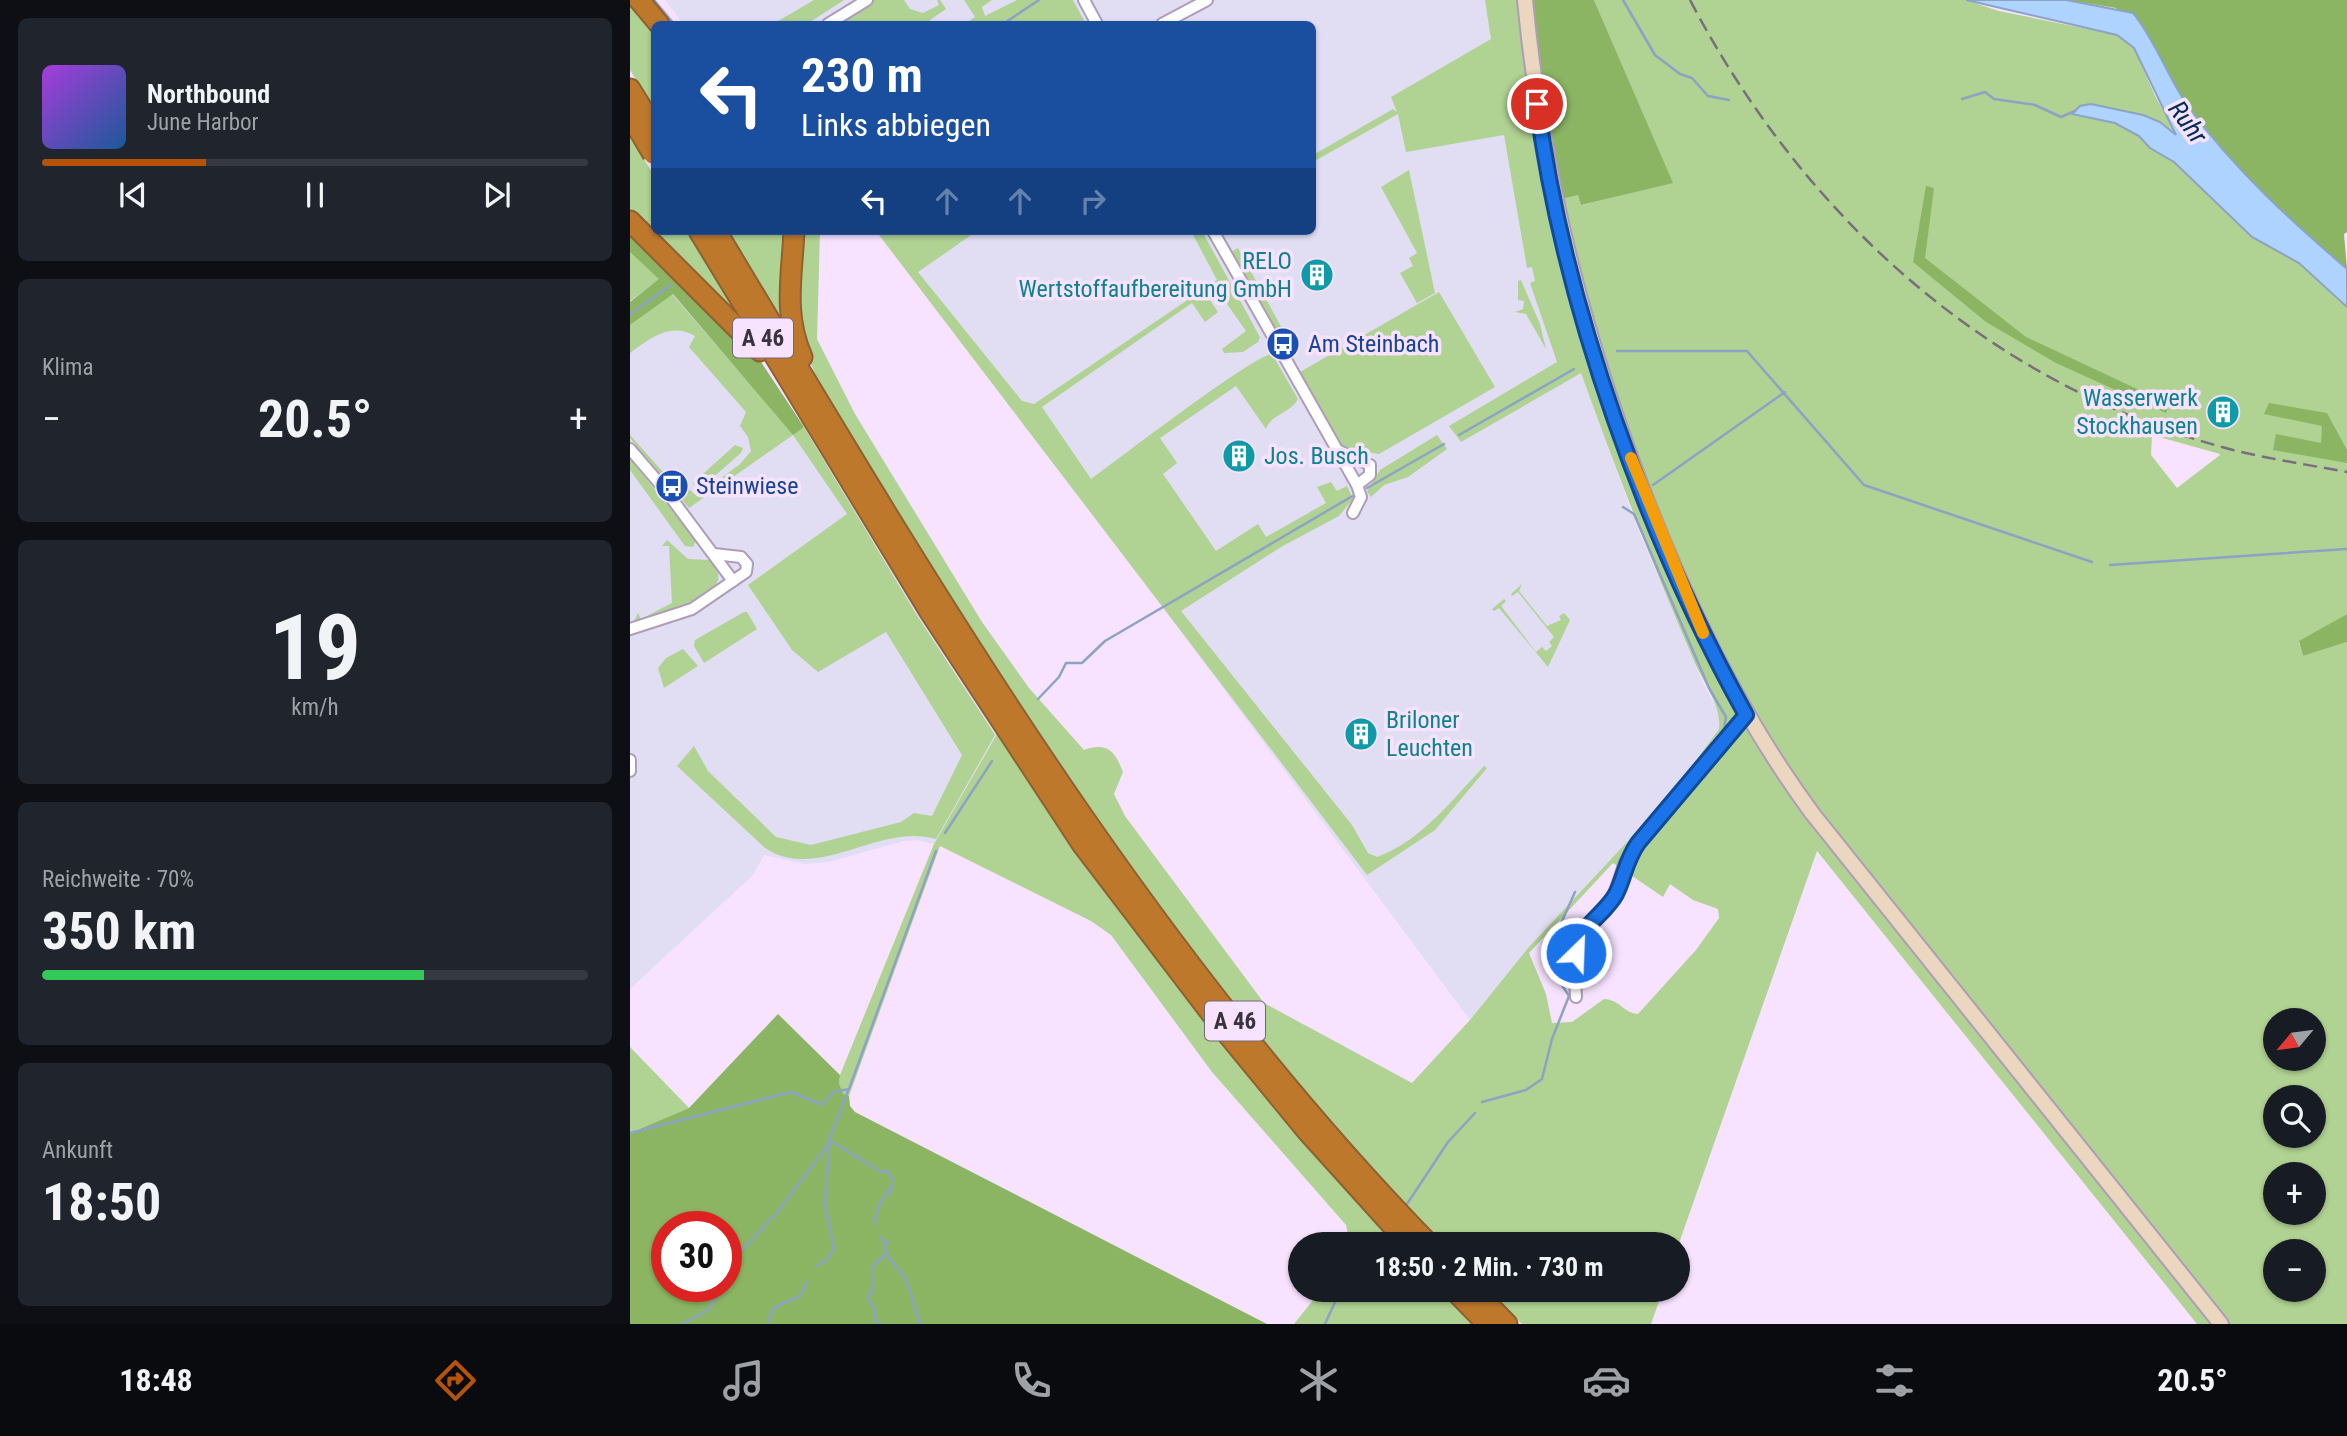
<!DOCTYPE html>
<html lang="de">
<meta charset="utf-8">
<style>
:root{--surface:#171b24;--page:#20242c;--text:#f1f3f6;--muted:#9ea1a6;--line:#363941;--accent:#b45309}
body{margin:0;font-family:"Roboto Condensed",sans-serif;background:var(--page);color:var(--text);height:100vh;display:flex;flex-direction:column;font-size:26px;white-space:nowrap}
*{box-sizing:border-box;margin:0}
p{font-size:23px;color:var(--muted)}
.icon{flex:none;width:38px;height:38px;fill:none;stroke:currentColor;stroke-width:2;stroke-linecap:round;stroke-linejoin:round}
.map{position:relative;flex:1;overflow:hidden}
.details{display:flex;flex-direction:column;gap:18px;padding:18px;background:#0d0f14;width:630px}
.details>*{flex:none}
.banner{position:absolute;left:21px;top:21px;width:665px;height:214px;border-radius:10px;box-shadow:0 2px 5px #0004;background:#1a4fa0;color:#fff;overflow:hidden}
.needle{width:46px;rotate:241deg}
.fabs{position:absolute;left:1633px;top:1008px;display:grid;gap:14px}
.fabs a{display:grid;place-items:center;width:63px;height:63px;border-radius:50%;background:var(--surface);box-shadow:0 2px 5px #0004;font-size:35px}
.speed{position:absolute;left:21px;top:1211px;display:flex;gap:14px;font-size:35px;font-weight:700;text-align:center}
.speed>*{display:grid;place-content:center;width:91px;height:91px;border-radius:50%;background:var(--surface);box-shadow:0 2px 5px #0004;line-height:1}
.speed .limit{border:10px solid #d22;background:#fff;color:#111}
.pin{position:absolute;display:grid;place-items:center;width:60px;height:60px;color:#fff;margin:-30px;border:4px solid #fff;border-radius:50%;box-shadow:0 2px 7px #0007}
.me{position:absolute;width:77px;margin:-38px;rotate:24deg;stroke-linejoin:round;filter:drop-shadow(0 0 5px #0008)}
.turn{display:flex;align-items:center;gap:24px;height:147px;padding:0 35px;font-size:32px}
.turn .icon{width:91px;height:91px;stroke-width:2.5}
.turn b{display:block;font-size:49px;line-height:60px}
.lanes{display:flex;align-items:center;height:66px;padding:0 35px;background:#0003;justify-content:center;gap:35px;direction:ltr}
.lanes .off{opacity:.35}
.big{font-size:52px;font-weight:700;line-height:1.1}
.details .card{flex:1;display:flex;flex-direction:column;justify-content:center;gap:10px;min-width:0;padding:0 24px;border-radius:10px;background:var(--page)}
.details .dial{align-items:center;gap:0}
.dial b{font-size:91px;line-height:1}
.song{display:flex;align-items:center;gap:21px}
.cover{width:84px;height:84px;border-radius:10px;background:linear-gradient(135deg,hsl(280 70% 55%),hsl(210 70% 35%))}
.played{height:7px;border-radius:4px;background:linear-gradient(90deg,var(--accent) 30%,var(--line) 30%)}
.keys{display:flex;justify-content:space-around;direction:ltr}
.heat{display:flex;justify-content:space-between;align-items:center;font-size:38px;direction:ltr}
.charge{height:10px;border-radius:5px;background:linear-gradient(90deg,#34c759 70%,var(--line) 0)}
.trip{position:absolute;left:658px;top:1232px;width:402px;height:70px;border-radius:35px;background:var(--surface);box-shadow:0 2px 5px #0004;font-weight:700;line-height:70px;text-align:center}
.tabs{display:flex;height:112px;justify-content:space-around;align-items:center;background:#090b0e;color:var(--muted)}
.tabs .icon{width:49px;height:49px}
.tabs .current{color:var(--accent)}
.tabs b{font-size:32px;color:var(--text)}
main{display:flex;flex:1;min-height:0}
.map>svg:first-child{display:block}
</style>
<main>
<section class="details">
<div class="card">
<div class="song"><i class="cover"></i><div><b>Northbound</b><p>June Harbor</p></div></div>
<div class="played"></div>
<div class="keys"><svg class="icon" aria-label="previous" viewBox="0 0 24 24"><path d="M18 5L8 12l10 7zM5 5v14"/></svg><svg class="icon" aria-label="pause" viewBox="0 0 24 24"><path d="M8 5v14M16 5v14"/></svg><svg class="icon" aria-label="next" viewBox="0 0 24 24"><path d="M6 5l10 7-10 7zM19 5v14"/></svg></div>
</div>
<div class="card"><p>Klima</p>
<div class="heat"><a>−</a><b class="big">20.5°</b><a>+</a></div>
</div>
<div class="card dial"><b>19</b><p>km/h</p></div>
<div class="card"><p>Reichweite · 70%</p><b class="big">350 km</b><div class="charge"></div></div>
<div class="card"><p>Ankunft</p><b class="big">18:50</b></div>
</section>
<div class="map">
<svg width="1717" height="1324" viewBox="0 0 1717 1324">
<rect width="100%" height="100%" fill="#f7e3ff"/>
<g fill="#e1def4">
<polygon points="35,0 244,0 212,21 214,24 53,24"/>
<polygon points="272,0 877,0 951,372 1006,524 1072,681 1091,716 1089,729 1039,797 898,948 840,1020 531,605 246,231 682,231 682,24 288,24"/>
<polygon points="0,228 131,362 367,734 304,844 287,840 274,841 198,862 175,864 134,855 123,875 0,989"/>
</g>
<g fill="#b0d292" fill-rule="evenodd">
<polygon points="0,0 24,26 24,109 0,70"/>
<polygon points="184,0 214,0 177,24 143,24"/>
<polygon points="244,0 274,0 280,9 293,13 309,5 307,0 310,0 316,9 300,20 302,24 206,24"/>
<polygon points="334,0 362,0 352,7 355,16 387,0 443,0 455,22 334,24 345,17"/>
<path d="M855,0H890L912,167L931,249L1033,554L1086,672L1116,722L1162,778L1113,698L1099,665L1083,643L1053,578L986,403L929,200L948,195L952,205L1042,182L964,0H1335L1369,11L1487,35L1504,48L1525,96L1547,135L1530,122L1513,115L1461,104L1442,114L1485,123L1509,135L1520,148L1544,162L1622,237L1669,263L1717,307V614L1669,642L1673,656L1717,642V1324H1567L1187,851L1048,1246L814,1244C695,1124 575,980 478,841C376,693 282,539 190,384C164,336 167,284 173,231H190L187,339L225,414L352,622L399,688L454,750C477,742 485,751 493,772L484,794L495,816L634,1003L782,1083L840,1020L898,948L1039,797L1089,729C1092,706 1073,682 1064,661C1023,566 986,470 951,373L831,442L819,426L927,362L900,283L905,281L902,267L897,268L874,135L776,152L768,114L683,162V155L763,109L767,112L761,97L861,39ZM1522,435L1590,454V455L1547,488L1521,455ZM983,863L1033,897L1040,884L1063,900L1088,909L1089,918L1066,950L1008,1014C995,1014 989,999 974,999L942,1022L922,1023L916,994L899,953ZM1645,1020H1684V1059H1645ZM1645,1097H1684V1136H1645ZM1645,1174H1684V1213H1645ZM1645,1251H1684V1290H1645Z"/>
<polygon points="0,135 24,176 24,231 57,231 114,327 0,215"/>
<polygon points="779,170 805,293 787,303 770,273 783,266 779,258 787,253 751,187"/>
<polygon points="97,231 157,231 155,334"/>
<path d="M246,231H347L288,272L392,401L404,404L587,280L561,231H572L630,337L628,342L613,352L594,353L592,349L616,331L590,294L580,300L588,312L575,322L562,303L412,407L461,479C486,461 625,354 642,354L668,399C661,413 641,414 636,429L606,386L530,438L547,463L533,474L586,551L628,524L636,537L696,503L687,487L701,482L707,491L717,486L723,499L709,516L651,547L551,611L722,825L738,853L747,857C790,842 824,798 854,766L857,768L805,830L737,875Z"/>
<polygon points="608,248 660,343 654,347 601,252"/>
<polygon points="0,252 30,279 0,301"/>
<polygon points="891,280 910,324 916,349 896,314 885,312 893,309 894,301 888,300 888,281"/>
<polygon points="809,292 865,387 749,454 724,450 712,445 670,372"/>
<path d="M42,294L163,434L174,427L286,614L365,735L306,839C249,822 188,883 135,848L47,766L64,746L78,771L146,837L181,845L271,822L284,813L302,816L332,755L256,632L188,672L162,650L118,585L217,514L163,435L59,508L0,438V435L50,491L56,487L67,496L110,464L121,451L118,437L110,426L116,412L59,347L65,336C40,322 21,338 0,353V325Z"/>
<polygon points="807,435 817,449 778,477 754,485 741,497 737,491 750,470"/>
<polygon points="105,445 113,448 111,453 72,487 65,486 63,483"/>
<polygon points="0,459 66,540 63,547 55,546 0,470"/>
<path d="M37,540L58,559L80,560C84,566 90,572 88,580C81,601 24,619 4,622L8,613L11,619L42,603L39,546H32Z"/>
<polygon points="892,584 889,591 917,626 931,620 929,616 934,613 940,620 918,667 869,608 864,611 862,609 874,599 876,601 871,606 906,652 912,647 916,651 922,646 919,642 924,637 888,592 882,596 881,594"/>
<polygon points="114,612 117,612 127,629 74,663 64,646 65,640"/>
<polygon points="53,649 68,666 34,688 28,668 36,658"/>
<path d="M367,734C485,916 621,1086 769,1244H720L716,1225L582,1072L481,935L461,921L310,846L219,1096L213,1095L209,1083L210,1075L304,844Z"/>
<polygon points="0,1047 59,1108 0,1133"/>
<polygon points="691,1290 812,1290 844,1324 664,1324"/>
<polygon points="858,1290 1033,1290 1021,1324 892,1324"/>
</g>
<g fill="#8bb563" fill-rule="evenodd">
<polygon points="900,0 964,0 1043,183 951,205 948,195 929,200 918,152"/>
<polygon points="1436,0 1717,0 1717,232 1714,234 1717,269 1652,213 1595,155 1486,8"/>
<polygon points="1296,186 1304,188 1295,258 1396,337 1539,404 1536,413 1426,363 1356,322 1283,262"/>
<polygon points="0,228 131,362 174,427 163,435 43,294 0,325 0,302 29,279 0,252"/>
<polygon points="1639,403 1697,413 1717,450 1717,463 1643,450 1646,434 1691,443 1692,426 1634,414"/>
<polygon points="1717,614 1717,642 1673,656 1669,641"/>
<path d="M148,1014L210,1075L209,1083L213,1094L219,1096L220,1106L225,1112L637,1324H0V1133L59,1108ZM37,1227H96V1286H37Z"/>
</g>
<path fill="#afd3ff" stroke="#8ca3c5" stroke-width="2" d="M1336,0H1436L1503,13C1527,43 1538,79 1560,109C1605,170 1660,220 1717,269V307L1669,263L1622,237L1544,162L1520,148L1509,136L1485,123L1442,114L1450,106L1461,104L1513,115L1530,122L1546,135L1504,48L1487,35Z"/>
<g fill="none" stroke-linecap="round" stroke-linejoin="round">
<g stroke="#8ca3c5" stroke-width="2.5">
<polyline points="24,0 44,24"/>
<polyline points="993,0 1025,55 1050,74 1062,78 1078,96 1099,100"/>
<polyline points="373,24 409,0"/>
<polyline points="1332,99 1355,92 1364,99 1405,105 1431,117 1445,111"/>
<polyline points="0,314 41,285"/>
<polyline points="987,351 1117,351 1234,485 1462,562"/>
<polyline points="829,435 944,369"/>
<polyline points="1023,485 1155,392"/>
<polyline points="737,488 814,444"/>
<polyline points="993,507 1004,514 1079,688 1096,717 1094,729 1087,740"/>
<polyline points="1480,565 1717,549"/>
<polyline points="408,699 429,677 436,663 452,663 475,641 726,494"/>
<polyline points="315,833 362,761"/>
<polyline points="218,1091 199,1140 251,1172 257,1171 263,1180 260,1193 259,1190 249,1205 244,1224"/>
<polyline points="852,1102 896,1090 912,1079 922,1039 939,996 915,959 945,892"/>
<polyline points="0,1133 161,1092 192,1105 204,1092 219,1089 306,851"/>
<polyline points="777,1204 818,1142 845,1113"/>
<polyline points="250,1238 258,1243 254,1246 259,1258 276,1279 290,1324"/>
<polyline points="753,1244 758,1235"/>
<polyline points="102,1261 150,1209 199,1143"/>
<polyline points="186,1266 196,1261 204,1249 195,1205 199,1146"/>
<polyline points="96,1280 98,1276"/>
<polyline points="52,1324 79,1309 93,1286"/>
<polyline points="138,1324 143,1308 170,1296 177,1282"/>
<polyline points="250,1324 245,1320 245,1309 238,1300 243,1286 242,1267 257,1253"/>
<polyline points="695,1324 705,1302 717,1290"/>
</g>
<defs>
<g id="street">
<polyline points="454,0 467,24"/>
<polyline points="198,24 237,0"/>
<polyline points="532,24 577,0"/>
<polyline points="583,231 727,485 731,497 723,513"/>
<polyline points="0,449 36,491 103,581"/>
<polyline points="707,450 740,465 740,475 727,485"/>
<polyline points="0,629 62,609 116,572 117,564 111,557 84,554"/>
<polyline points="0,760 0,771"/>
<polyline points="946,997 944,962 949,938 957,924 983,898 995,862 1008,843 1116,715"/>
</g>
<path id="secondary" d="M895,0C911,169 951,328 1011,486C1056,603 1108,712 1182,813L1591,1324"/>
<g id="highway">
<polyline points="9,0 29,24"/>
<polyline points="0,89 13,110"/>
<polyline points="0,221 130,351"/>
<polyline points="69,231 300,612 452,844 590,1025 677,1131 779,1244"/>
<path d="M86,231C299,586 509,946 799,1244"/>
<path d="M164,231C162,276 153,314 172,357"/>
<polyline points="824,1290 857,1324"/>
<polyline points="844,1290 877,1324"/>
</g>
</defs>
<use href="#street" stroke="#af9db7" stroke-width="14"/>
<use href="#secondary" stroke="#af9db7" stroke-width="18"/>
<use href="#highway" stroke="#8f6032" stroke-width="23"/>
<use href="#street" stroke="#fff" stroke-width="10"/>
<use href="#secondary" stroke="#ebd6c0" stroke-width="14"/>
<use href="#highway" stroke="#bd782c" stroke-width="19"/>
<path stroke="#796d7e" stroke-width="2.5" stroke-dasharray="14 7" stroke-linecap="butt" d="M1060,0C1174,218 1361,387 1603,450C1640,459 1679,465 1717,472"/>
<defs>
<g id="highway-bridge">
<polyline points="13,110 24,129"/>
<polyline points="1,117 23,154"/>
</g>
</defs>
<use href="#highway-bridge" stroke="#8f6032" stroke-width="23" stroke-linecap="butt"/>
<use href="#highway-bridge" stroke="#bd782c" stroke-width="19"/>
</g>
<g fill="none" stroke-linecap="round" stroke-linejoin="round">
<defs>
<path id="route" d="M907,104C934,307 1017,537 1116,715L1008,843C995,862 995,876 986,894C973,917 950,924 946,953"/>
</defs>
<use href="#route" stroke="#114b97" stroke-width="18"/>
<use href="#route" stroke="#1a73e8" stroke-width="12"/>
<polyline stroke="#f59e0b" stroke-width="12" points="1001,458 1073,633"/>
</g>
<defs>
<symbol id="building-disc" viewBox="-11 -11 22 22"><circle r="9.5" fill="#0f9aa8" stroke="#f7e3ff"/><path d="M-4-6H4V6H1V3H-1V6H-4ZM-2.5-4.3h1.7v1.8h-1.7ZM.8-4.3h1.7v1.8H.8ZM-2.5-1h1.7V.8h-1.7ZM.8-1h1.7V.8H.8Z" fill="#fff"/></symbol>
<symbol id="bus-disc" viewBox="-11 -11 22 22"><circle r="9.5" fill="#1a4fb4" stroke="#f7e3ff"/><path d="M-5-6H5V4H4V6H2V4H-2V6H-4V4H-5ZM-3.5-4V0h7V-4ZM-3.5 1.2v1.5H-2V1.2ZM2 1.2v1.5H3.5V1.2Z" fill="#fff"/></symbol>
</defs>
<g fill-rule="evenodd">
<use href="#building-disc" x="668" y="256" width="38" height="38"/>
<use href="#bus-disc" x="634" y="325" width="38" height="38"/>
<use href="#building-disc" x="1574" y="393" width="38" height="38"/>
<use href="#building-disc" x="590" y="437" width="38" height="38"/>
<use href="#bus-disc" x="23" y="467" width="38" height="38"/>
<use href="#building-disc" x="712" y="715" width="38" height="38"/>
</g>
<g text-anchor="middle" stroke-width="7" stroke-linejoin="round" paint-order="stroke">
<g fill="#f7e3ff" stroke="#736878" stroke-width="2">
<rect x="103" y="318.5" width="60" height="39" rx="5"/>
<rect x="575" y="1001.5" width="60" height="39" rx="5"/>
</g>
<g font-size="23" font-weight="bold" fill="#3a333e">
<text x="133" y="346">A 46</text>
<text x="605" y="1029">A 46</text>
</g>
<g font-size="24" fill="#0d838f" stroke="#f7e3ff" text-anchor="end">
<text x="662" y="269">RELO<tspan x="662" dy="28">Wertstoffaufbereitung GmbH</tspan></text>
<text x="1568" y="406">Wasserwerk<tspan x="1568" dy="28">Stockhausen</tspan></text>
<text x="634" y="464" text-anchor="start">Jos. Busch</text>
<text x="756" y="728" text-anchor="start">Briloner<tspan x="756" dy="28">Leuchten</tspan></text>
</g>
<g font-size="24" fill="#164399" stroke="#f7e3ff" text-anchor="start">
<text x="678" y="352">Am Steinbach</text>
<text x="66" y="494">Steinwiese</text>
</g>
<g font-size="26" font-style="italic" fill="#022c58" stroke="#f7e3ff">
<text transform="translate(1558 122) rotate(54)" y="9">Ruhr</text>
</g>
</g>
</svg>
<div class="fabs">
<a><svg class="needle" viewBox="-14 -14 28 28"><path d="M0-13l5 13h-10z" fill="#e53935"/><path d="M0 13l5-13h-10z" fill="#9ea1a6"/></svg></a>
<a><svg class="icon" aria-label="search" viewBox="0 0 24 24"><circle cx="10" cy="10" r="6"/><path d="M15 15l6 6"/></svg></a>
<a>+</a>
<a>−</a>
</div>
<div class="speed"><div class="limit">30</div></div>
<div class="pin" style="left:907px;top:104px;background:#d93025"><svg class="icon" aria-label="arrive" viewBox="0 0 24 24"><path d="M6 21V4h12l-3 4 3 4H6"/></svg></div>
<svg class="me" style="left:946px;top:953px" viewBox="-20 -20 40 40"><circle r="17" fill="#1a73e8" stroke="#fff" stroke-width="3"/><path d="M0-11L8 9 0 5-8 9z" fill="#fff"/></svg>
<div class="trip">18:50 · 2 Min. · 730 m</div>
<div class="banner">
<div class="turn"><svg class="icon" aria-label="left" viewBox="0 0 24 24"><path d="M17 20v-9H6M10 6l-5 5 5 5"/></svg><div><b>230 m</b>Links abbiegen</div></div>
<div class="lanes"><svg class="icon" aria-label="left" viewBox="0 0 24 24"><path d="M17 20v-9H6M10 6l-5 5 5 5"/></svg><svg class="icon off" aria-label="ahead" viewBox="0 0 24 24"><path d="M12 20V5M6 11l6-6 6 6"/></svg><svg class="icon off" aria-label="ahead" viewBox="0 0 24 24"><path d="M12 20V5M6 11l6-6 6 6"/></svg><svg class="icon off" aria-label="right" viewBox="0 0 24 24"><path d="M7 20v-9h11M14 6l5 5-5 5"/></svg></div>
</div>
</div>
</main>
<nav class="tabs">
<b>18:48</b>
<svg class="icon current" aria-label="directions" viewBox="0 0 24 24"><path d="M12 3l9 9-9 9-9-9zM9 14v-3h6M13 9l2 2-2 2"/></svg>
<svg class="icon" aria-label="music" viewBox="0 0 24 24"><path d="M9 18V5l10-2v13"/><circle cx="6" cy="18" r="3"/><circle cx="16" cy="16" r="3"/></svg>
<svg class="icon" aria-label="phone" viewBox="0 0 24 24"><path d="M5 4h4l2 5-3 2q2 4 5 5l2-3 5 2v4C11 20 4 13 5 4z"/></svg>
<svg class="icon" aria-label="climate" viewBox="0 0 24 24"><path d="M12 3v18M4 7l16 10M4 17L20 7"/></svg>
<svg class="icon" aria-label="car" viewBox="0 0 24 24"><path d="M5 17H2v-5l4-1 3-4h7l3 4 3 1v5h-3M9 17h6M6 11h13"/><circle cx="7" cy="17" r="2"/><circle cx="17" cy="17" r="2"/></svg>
<svg class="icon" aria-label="filters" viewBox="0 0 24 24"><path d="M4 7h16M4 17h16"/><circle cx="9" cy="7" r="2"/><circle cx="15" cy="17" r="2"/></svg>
<b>20.5°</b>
</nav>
